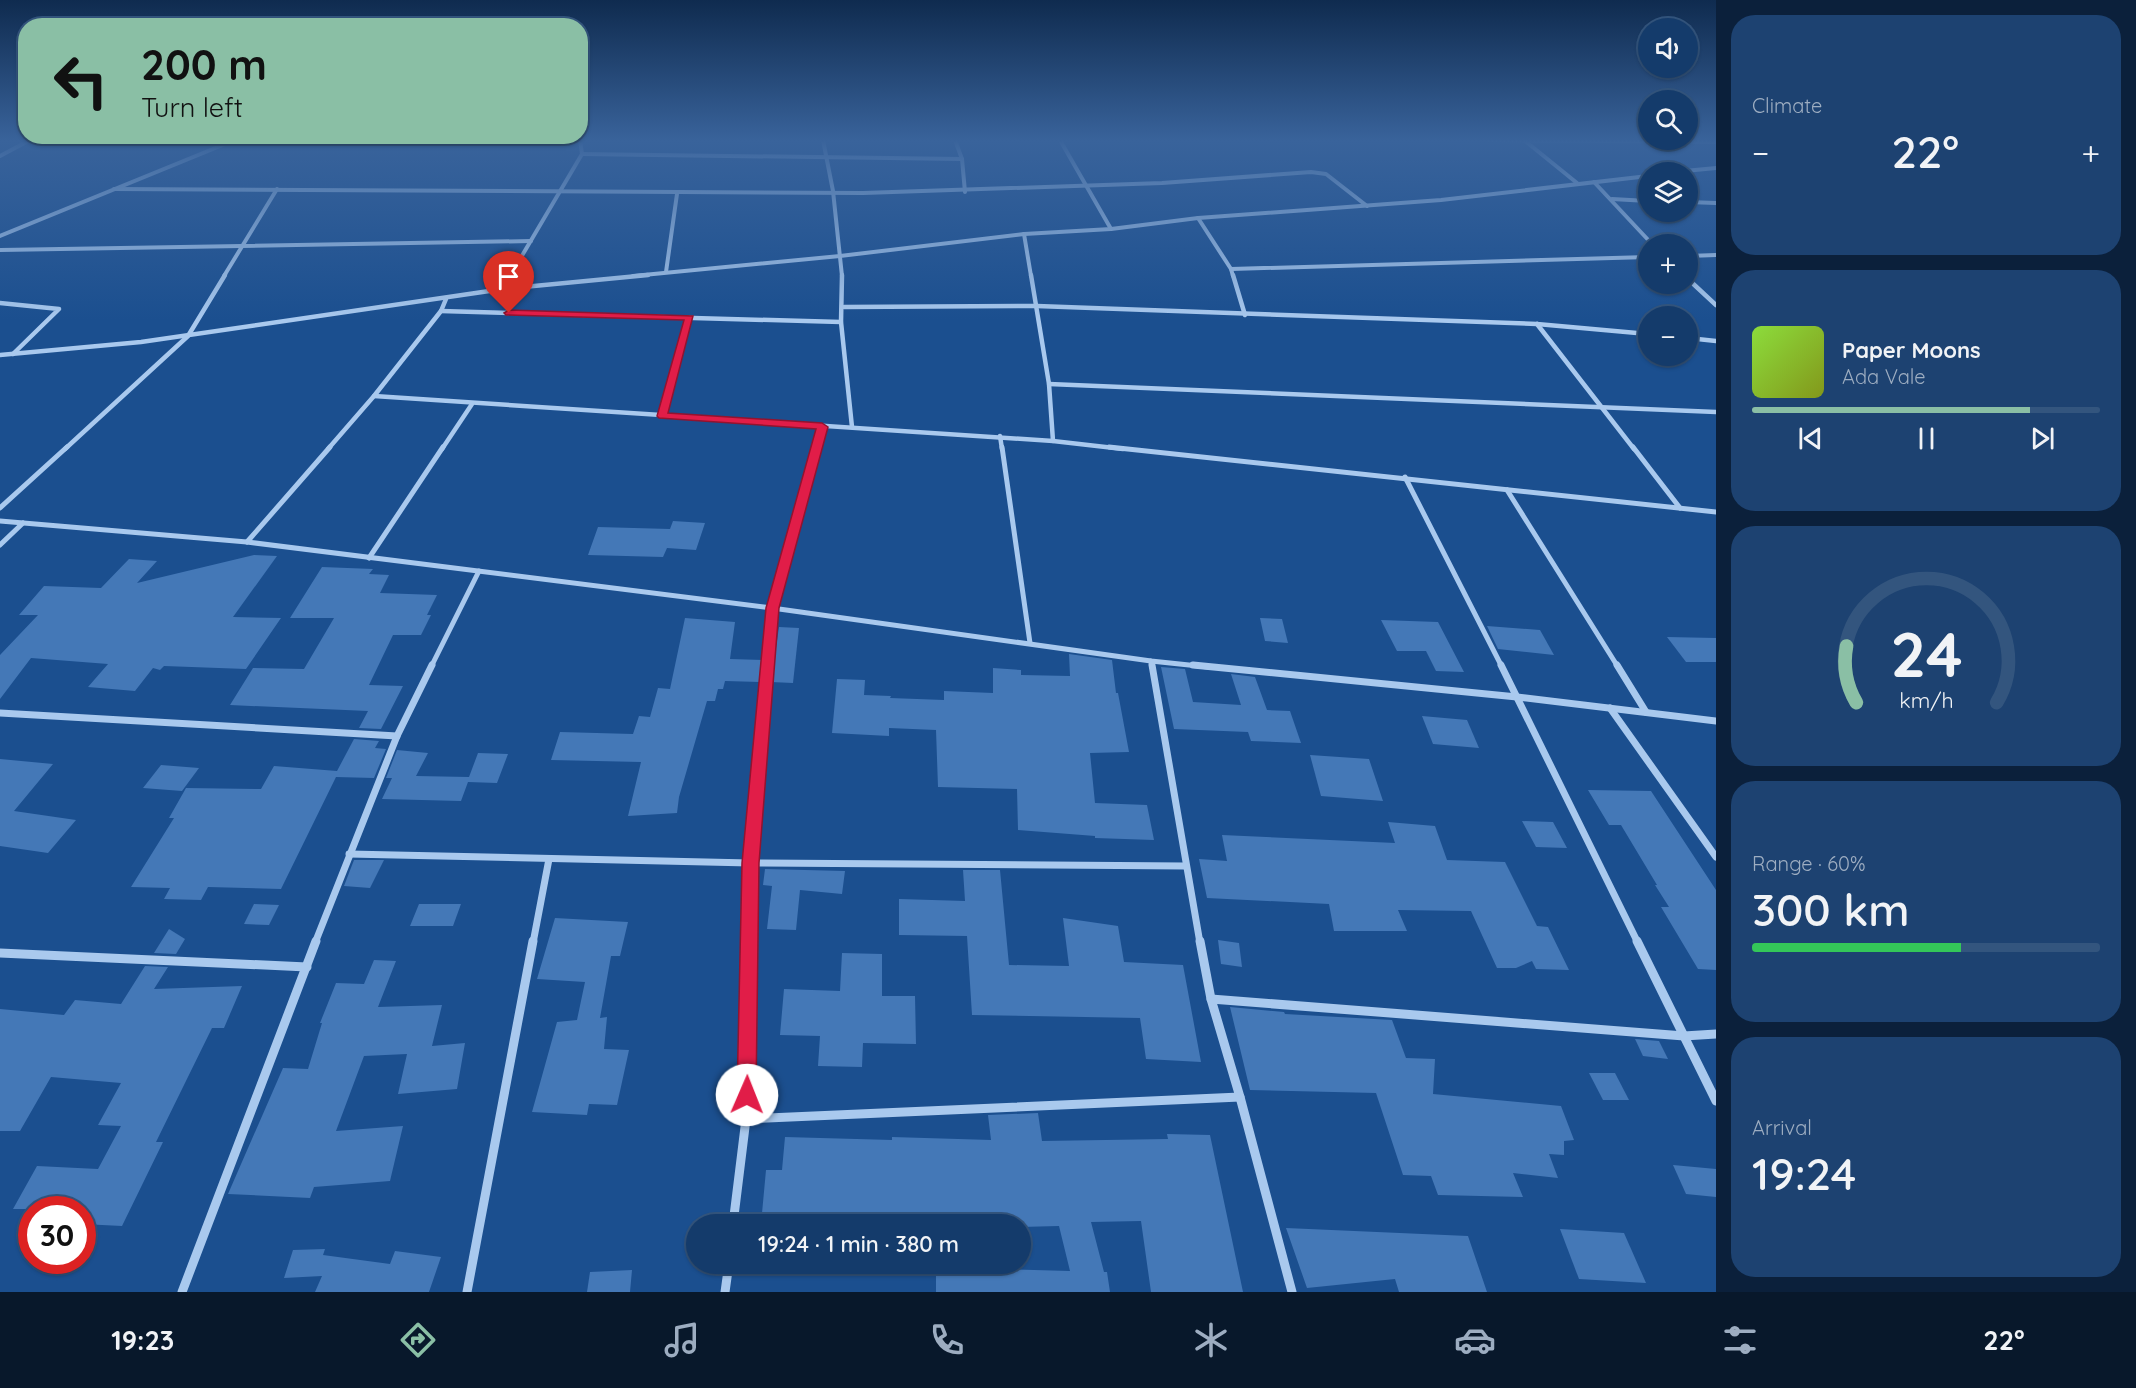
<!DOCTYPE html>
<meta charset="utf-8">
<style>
:root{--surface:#143b6b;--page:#1d4271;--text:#f1f3f6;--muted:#9dadc1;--line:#33557e;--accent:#8abfa5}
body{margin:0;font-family:Quicksand,sans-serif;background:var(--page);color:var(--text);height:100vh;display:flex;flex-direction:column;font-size:22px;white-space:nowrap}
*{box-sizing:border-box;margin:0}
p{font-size:20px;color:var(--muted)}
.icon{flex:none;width:33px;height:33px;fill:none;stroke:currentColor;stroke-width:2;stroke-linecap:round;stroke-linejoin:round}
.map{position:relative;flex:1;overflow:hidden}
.side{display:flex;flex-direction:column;gap:15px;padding:15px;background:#0b203b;width:420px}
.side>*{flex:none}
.banner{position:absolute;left:18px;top:18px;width:570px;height:126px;border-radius:24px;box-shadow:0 2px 4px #0004,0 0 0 2px var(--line);background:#8abfa5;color:#111;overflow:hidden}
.tools{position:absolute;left:1638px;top:18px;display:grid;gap:12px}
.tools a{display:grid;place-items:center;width:60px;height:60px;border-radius:50%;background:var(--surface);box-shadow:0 2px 4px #0004,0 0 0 2px var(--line);font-size:30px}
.speed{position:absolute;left:18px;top:1196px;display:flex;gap:12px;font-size:30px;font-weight:700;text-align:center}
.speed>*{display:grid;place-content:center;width:78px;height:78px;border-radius:50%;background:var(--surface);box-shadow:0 2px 4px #0004,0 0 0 2px var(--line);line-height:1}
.speed .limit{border:9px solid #d22;background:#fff;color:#111}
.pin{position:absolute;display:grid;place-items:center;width:51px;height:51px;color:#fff;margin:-62px -26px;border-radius:50% 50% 50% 0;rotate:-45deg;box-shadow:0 0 6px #0007}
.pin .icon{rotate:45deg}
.me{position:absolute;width:66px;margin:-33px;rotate:1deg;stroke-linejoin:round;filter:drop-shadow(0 0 4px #0008)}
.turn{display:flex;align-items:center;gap:21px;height:126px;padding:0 24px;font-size:27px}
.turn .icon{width:78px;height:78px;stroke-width:2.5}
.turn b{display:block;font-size:42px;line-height:51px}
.big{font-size:45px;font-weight:600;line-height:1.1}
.side .tile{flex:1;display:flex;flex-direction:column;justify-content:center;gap:9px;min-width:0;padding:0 21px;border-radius:24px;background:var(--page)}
.side .dial{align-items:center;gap:0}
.dial svg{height:156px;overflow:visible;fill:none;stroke:var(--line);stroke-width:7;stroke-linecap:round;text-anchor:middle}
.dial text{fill:var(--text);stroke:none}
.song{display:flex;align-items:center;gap:18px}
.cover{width:72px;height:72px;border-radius:9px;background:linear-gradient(135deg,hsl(90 70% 55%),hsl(70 70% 35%))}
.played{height:6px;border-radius:3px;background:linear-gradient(90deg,var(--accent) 80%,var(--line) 80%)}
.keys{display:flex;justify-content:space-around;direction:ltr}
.heat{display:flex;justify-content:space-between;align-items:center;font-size:33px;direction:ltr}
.charge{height:9px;border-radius:4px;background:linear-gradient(90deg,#34c759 60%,var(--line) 0)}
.trip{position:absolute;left:686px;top:1214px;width:345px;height:60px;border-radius:30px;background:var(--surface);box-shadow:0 2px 4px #0004,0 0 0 2px var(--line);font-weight:600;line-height:60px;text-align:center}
.tab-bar{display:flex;height:96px;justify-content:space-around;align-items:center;background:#08182b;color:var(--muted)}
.tab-bar .icon{width:42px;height:42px}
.tab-bar .selected{color:var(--accent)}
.tab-bar b{font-size:27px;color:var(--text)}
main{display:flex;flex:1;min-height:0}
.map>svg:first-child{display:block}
</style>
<main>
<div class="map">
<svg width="1716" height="1292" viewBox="0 0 1716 1292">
<rect width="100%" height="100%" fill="#1b4f8f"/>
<g fill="#4478b7">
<polygon points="673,521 705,523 696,550 667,548 663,557 588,555 598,527 670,529"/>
<polygon points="254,555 277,556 233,617 281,618 246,669 164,666 160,670 153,668 135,691 88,687 108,664 31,658 0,699 0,655 38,615 19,615 44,586 101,588 129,559 157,561 137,583"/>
<polygon points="322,567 373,569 369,574 389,575 380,593 437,595 427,615 431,615 421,635 393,635 369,685 403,686 381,729 359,728 368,711 230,705 253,668 304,669 334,618 290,618"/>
<polygon points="685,618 735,622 730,659 763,660 760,682 725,681 723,689 718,689 715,701 707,701 679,797 677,813 628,816 641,762 551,760 560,732 633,734 639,716 650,717 658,688 670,689"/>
<polygon points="1260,618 1282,619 1288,643 1265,641"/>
<polygon points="1381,620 1438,622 1464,672 1436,671 1426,651 1397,651"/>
<polygon points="1487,626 1540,630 1554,655 1498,649"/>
<polygon points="779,627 799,628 793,683 771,682"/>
<polygon points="1667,637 1716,638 1716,662 1686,662"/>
<polygon points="1069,654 1112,660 1116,693 1118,693 1129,752 1090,753 1095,803 1147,805 1154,840 1095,838 1095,836 1018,830 1017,789 938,787 936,730 889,728 889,736 832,733 837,679 865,680 864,695 891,696 890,698 944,700 944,691 993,693 993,668 1021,670 1021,675 1070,676"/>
<polygon points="1161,667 1185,669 1193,702 1241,705 1231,674 1255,677 1267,710 1290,711 1301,743 1251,741 1248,732 1174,729"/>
<polygon points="1422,716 1467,720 1479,748 1433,744"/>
<polygon points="354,739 379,741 375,748 386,749 374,778 336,777 281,889 208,887 201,900 164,899 170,888 131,887 174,818 169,818 186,788 261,789 274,766 337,771"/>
<polygon points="397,750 428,753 416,776 469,777 478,753 508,754 497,783 468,782 461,801 382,799 392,778 386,778"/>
<polygon points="1310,755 1369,759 1383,801 1321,796"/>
<polygon points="0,759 53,764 14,811 76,820 48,853 0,846"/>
<polygon points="161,765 199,768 182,791 143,788"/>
<polygon points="1588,790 1651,791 1716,890 1716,970 1698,969 1661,907 1669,907 1655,885 1657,885 1621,825 1609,825"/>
<polygon points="1522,821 1553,822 1567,848 1536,847"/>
<polygon points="1388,822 1435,826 1447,860 1505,862 1537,926 1548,927 1569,970 1536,969 1532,961 1516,968 1497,968 1471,911 1398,910 1407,931 1334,931 1329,904 1207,898 1199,859 1227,861 1222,835 1395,843"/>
<polygon points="354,860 384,860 370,888 344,886"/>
<polygon points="765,869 845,871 842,894 800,890 796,930 767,929 772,886 763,885"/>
<polygon points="963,870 1000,870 1009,965 1069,966 1063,918 1118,926 1124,962 1183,965 1201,1062 1146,1059 1140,1018 972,1015 967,936 899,935 899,899 965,901"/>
<polygon points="254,904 279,905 269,925 244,924"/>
<polygon points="419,904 461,904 453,926 410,926"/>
<polygon points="555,918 628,922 620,956 611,956 600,1018 607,1017 604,1049 629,1050 617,1105 589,1104 587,1115 532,1112 557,1022 577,1020 585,982 537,979"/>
<polygon points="169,929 185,939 176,954 154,953"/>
<polygon points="1218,940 1239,943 1242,967 1221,964"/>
<polygon points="842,953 882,954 882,996 915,996 916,1044 863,1043 862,1067 818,1066 820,1036 780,1035 784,989 840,991"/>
<polygon points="374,960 396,961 378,1007 442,1005 432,1046 465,1043 457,1089 398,1094 407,1054 364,1056 336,1131 403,1126 390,1181 314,1187 310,1198 228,1194 283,1068 308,1069 322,1023 320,1023 336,983 364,984"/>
<polygon points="145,966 168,967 154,989 242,986 224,1028 212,1028 156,1142 163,1142 122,1226 82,1224 82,1209 13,1209 37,1166 98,1169 121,1126 98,1125 121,1083 51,1077 20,1131 0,1131 0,1009 64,1015 75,1000 121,1004"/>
<polygon points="1230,1007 1284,1012 1285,1014 1392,1020 1406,1058 1435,1059 1433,1094 1561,1106 1574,1140 1564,1141 1564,1155 1549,1154 1558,1178 1513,1173 1523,1197 1438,1195 1431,1176 1403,1175 1376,1093 1250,1090"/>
<polygon points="1635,1039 1659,1041 1668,1059 1643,1056"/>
<polygon points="1589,1073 1615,1073 1629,1100 1603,1100"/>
<polygon points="1038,1113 1042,1141 1168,1139 1167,1134 1210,1135 1243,1292 1151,1292 1141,1221 1091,1222 1104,1272 1107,1272 1110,1292 936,1292 936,1263 998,1263 998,1269 1070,1271 1059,1226 1020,1227 1020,1224 761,1224 766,1170 782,1170 785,1137 892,1140 892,1137 991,1140 988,1115"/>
<polygon points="1673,1165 1716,1169 1716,1197 1686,1194"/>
<polygon points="1286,1228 1468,1236 1487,1292 1399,1292 1395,1279 1307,1288"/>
<polygon points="1560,1229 1624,1233 1646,1283 1579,1279"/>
<polygon points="325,1249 323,1255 390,1264 395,1251 441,1257 429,1292 315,1292 322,1276 284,1278 293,1250"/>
<polygon points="632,1270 630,1292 587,1292 590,1272"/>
</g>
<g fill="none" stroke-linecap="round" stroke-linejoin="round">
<g stroke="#a9c9ee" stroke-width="4">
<polyline points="165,140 579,140"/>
<polyline points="823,140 833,191 842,276"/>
<polyline points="955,140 962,159 965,192"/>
<polyline points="1060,140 1111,229"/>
<polyline points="1489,140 1716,142"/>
<polyline points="1524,140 1577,183"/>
<polyline points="582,154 962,159"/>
<polyline points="0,156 30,140"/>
<polyline points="1674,172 1716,168"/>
<polyline points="1594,182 1652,244"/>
<polyline points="114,189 863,193 1162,183 1311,172 1326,174 1367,206"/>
<polyline points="1612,199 1648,201"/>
<polyline points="1688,202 1716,203"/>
<polyline points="1198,218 1231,269 1233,276"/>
<polyline points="1024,234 1031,276"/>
<polyline points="0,236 230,142"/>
<polyline points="0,250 531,241"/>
<polyline points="1688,256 1716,255"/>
<polyline points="1231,269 1648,257"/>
<polyline points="666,272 677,194"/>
<polyline points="224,276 277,189"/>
<polyline points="510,276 582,154 580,140"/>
<polyline points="633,276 840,256 1024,234 1111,229 1198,218 1441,200 1648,176"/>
</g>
<g stroke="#a9c9ee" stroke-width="4.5">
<polyline points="842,275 841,322 852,427"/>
<polyline points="1031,275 1049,384 1053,441"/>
<polyline points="1233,275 1245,315"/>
<polyline points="1688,279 1716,305"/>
<polyline points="503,289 511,275"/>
<polyline points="0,303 59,309 13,354"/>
<polyline points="844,307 1037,306 1537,324 1648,334"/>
<polyline points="441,311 841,322"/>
<polyline points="1537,324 1634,449"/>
<polyline points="1688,338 1716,341"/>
<polyline points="0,355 141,342 503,289 648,275"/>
<polyline points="1049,384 1716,412"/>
<polyline points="374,396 1053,441 1123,449"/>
<polyline points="662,416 690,318"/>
<polyline points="1000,436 1002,449"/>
<polyline points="65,449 188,336 225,275"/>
<polyline points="328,449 374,396 441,311 446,299"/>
<polyline points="442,449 472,404"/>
<polyline points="816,449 822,427"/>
</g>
<g stroke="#a9c9ee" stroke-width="5">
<polyline points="1002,447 1030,643"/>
<polyline points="1109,447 1716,512"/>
<polyline points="1633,447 1680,508"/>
<polyline points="1405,477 1502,667"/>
<polyline points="1507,490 1618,667"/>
<polyline points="0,508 67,447"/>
<polyline points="0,521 247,542 772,608 1151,661 1208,667"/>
<polyline points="247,542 330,447"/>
<polyline points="0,545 23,523"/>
<polyline points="369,558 443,447"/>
<polyline points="1151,661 1152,667"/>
<polyline points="431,667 479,571"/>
<polyline points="767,667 772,608 816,447"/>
</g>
<g stroke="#a9c9ee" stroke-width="7">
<polyline points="1152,665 1200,943"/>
<polyline points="1193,665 1517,697 1716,721"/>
<polyline points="1501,665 1638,943"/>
<polyline points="1617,665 1646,712"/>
<polyline points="1610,708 1716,857"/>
<polyline points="0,713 397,736"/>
<polyline points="349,854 750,863 1185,866"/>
<polyline points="315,943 397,736 432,665"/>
<polyline points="533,943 549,859"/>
<polyline points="749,943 750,863 767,665"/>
</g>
<g stroke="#a9c9ee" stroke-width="9">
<polyline points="1200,941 1211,999 1240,1097 1292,1292"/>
<polyline points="1637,941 1716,1101"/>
<polyline points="0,953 307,967"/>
<polyline points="1211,999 1684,1036 1716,1034"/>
<polyline points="746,1119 1240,1097"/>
<polyline points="733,1224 746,1119 749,941"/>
<polyline points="182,1292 316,941"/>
<polyline points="467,1292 533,941"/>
<polyline points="725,1292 729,1263"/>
</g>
</g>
<linearGradient id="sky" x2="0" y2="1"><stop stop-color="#0f2b4f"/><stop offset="0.44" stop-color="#39639b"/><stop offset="1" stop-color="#39639b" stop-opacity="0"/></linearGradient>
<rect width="1716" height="320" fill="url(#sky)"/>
<polygon fill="#e11d48" stroke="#92132f" stroke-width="1.5" points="509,310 693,316 668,413 822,423 828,427 779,608 759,863 756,1095 754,1102 747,1105 740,1102 737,1095 742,863 766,608 816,429 659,418 657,416 684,320 506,315 504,313"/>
</svg>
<div class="tools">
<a><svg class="icon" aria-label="sound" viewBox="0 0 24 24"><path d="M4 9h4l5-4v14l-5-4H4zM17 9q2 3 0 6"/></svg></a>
<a><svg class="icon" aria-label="search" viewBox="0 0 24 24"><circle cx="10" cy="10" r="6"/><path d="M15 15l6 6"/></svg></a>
<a><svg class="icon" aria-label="layers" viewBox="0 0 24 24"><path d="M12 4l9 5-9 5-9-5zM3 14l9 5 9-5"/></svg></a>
<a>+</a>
<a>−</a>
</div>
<div class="speed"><div class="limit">30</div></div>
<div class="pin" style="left:509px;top:313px;background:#d93025"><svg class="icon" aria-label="arrive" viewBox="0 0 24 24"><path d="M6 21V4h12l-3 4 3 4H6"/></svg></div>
<svg class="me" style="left:747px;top:1095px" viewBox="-20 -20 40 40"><circle r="19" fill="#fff"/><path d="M0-13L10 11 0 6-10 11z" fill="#e11d48"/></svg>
<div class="trip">19:24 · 1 min · 380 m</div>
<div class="banner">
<div class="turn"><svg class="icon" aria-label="left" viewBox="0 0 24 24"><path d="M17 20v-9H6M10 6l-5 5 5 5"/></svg><div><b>200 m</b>Turn left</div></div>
</div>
</div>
<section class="side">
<div class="tile"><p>Climate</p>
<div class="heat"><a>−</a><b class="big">22°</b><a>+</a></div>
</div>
<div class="tile">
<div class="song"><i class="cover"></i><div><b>Paper Moons</b><p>Ada Vale</p></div></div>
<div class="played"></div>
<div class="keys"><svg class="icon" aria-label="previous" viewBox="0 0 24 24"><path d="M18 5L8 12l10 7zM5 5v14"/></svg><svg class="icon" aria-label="pause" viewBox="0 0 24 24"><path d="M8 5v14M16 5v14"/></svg><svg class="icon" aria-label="next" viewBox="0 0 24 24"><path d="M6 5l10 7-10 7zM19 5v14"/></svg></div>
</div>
<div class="tile dial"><svg viewBox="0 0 100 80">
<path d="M14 69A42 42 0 1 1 86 69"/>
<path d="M14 69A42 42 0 0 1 9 40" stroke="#8abfa5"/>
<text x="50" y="56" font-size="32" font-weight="700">24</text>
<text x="50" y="72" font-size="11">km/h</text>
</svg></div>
<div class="tile"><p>Range · 60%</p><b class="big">300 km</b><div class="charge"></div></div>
<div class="tile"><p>Arrival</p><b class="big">19:24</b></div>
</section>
</main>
<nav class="tab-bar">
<b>19:23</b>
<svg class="icon selected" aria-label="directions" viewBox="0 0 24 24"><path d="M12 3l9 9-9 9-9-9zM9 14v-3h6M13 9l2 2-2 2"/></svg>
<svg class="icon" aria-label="music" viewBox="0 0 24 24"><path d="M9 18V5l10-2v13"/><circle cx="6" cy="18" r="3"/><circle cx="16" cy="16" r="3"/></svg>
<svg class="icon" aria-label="phone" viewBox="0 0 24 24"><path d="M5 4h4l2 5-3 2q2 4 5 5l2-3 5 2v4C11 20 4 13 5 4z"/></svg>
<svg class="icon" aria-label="climate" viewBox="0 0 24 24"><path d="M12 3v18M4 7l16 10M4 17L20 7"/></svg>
<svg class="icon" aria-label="car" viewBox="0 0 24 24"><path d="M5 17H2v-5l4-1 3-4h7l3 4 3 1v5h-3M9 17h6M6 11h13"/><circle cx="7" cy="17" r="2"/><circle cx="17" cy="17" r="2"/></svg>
<svg class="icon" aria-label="filters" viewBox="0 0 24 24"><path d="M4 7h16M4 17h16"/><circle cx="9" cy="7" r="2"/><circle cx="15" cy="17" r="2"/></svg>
<b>22°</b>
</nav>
